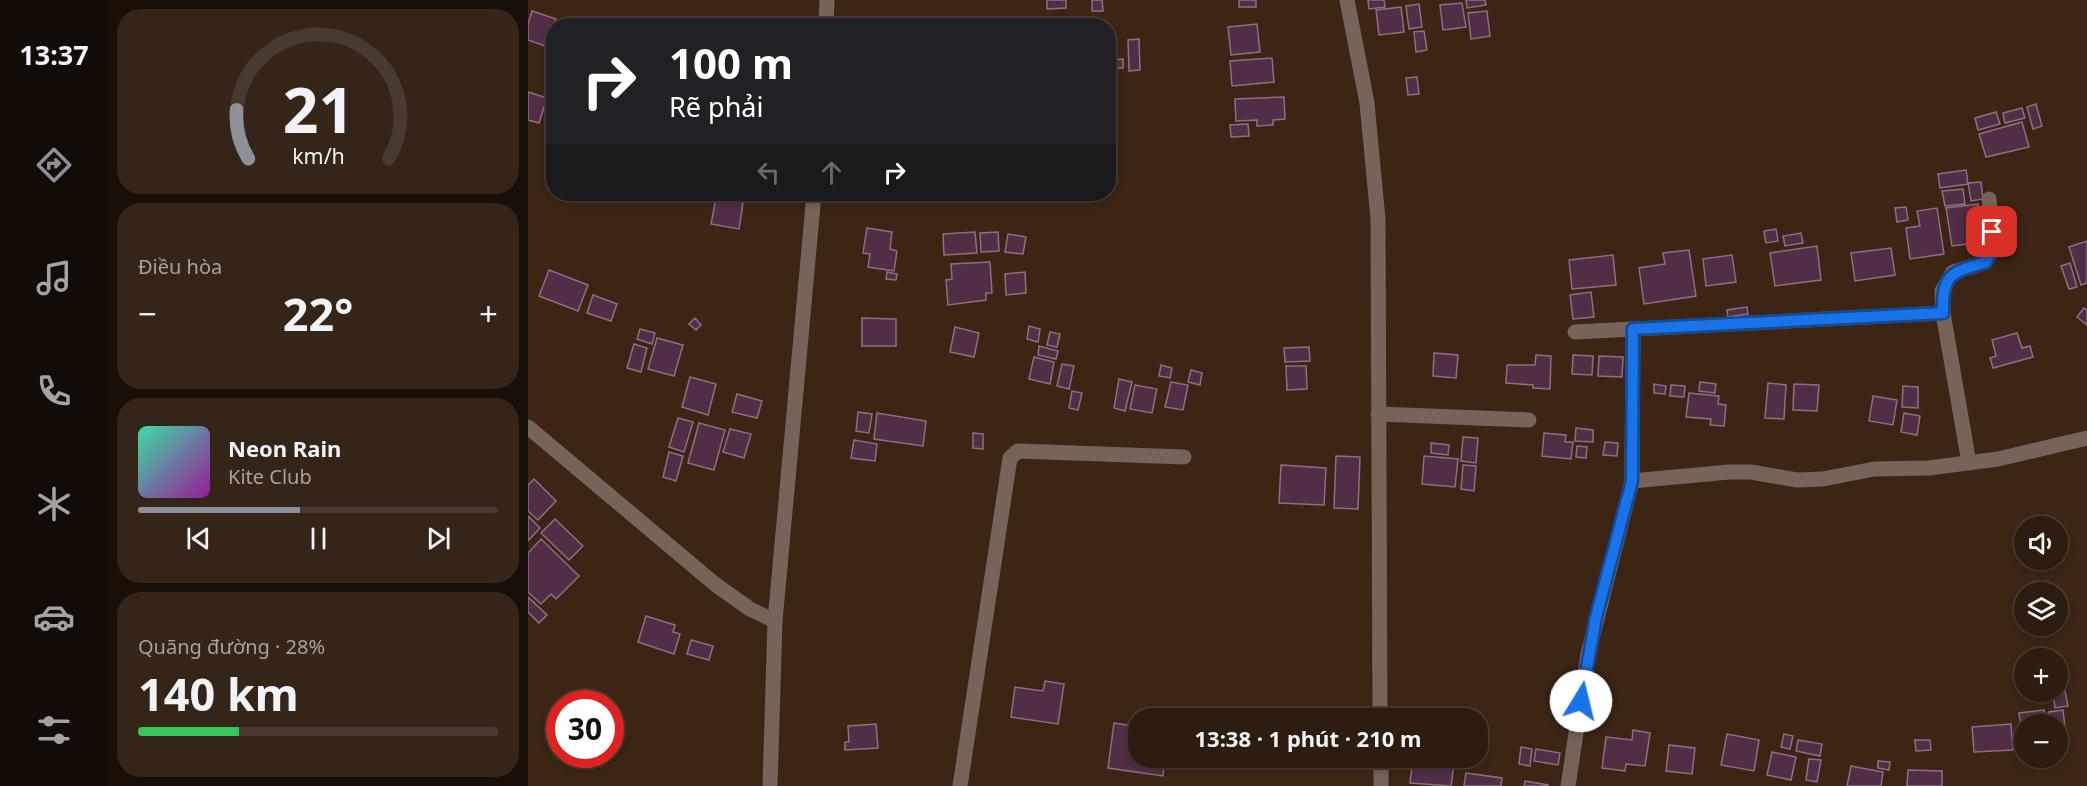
<!DOCTYPE html>
<html lang="vi">
<meta charset="utf-8">
<style>
:root{--surface:#2d1c10;--page:#352519;--text:#f1f3f6;--muted:#a7a19f;--line:#483a30;--accent:#8c9099}
body{margin:0;font-family:"Noto Sans",sans-serif;background:var(--page);color:var(--text);height:100vh;display:flex;flex-direction:column;font-size:22px;white-space:nowrap}
*{box-sizing:border-box;margin:0}
p{font-size:20px;color:var(--muted)}
.icon{flex:none;width:33px;height:33px;fill:none;stroke:currentColor;stroke-width:2;stroke-linecap:round;stroke-linejoin:round}
.map{position:relative;flex:1;overflow:hidden}
.drawer{display:flex;flex-direction:column;gap:9px;padding:9px;background:#190f09;width:420px}
.drawer>*{flex:none}
.hud{position:absolute;left:18px;top:18px;width:570px;height:183px;border-radius:24px;box-shadow:0 3px 9px #0003,0 0 0 2px var(--line);background:#202124;color:#fff;overflow:hidden}
.tools{position:absolute;left:1486px;top:516px;display:grid;gap:12px}
.tools a{display:grid;place-items:center;width:54px;height:54px;border-radius:50%;background:var(--surface);box-shadow:0 3px 9px #0003,0 0 0 2px var(--line);font-size:30px}
.speed{position:absolute;left:18px;top:690px;display:flex;gap:12px;font-size:30px;font-weight:700;text-align:center}
.speed>*{display:grid;place-content:center;width:78px;height:78px;border-radius:50%;background:var(--surface);box-shadow:0 3px 9px #0003,0 0 0 2px var(--line);line-height:1}
.speed .limit{border:9px solid #d22;background:#fff;color:#111}
.pin{position:absolute;display:grid;place-items:center;width:51px;height:51px;color:#fff;margin:-26px;border-radius:12px;box-shadow:0 3px 9px #0006}
.me{position:absolute;width:66px;margin:-33px;rotate:9deg;stroke-linejoin:round;filter:drop-shadow(0 0 4px #0008)}
.turn{display:flex;align-items:center;gap:21px;height:126px;padding:0 24px;font-size:27px}
.turn .icon{width:78px;height:78px;stroke-width:2.5}
.turn b{display:block;font-size:42px;line-height:51px}
.lanes{display:flex;align-items:center;height:57px;padding:0 24px;background:#0003;justify-content:center;gap:30px;direction:ltr}
.lanes .off{opacity:.35}
.big{font-size:45px;font-weight:700;line-height:1.1}
.drawer .card{flex:1;display:flex;flex-direction:column;justify-content:center;gap:9px;min-width:0;padding:0 21px;border-radius:24px;background:var(--page)}
.drawer .dial{align-items:center;gap:0}
.dial svg{height:156px;overflow:visible;fill:none;stroke:var(--line);stroke-width:7;stroke-linecap:round;text-anchor:middle}
.dial text{fill:var(--text);stroke:none}
.song{display:flex;align-items:center;gap:18px}
.cover{width:72px;height:72px;border-radius:9px;background:linear-gradient(135deg,hsl(160 70% 55%),hsl(300 70% 35%))}
.played{height:6px;border-radius:3px;background:linear-gradient(90deg,var(--accent) 45%,var(--line) 45%)}
.keys{display:flex;justify-content:space-around;direction:ltr}
.heat{display:flex;justify-content:space-between;align-items:center;font-size:33px;direction:ltr}
.charge{height:9px;border-radius:4px;background:linear-gradient(90deg,#34c759 28%,var(--line) 0)}
.trip{position:absolute;left:600px;top:708px;width:360px;height:60px;border-radius:24px;background:var(--surface);box-shadow:0 3px 9px #0003,0 0 0 2px var(--line);font-weight:700;line-height:60px;text-align:center}
main{display:flex;flex:1;min-height:0}
.dock{display:flex;flex-direction:column;width:108px;justify-content:space-around;align-items:center;background:#120b06;color:var(--muted)}
.dock .icon{width:42px;height:42px}
.dock .selected{color:var(--accent)}
.dock b{font-size:27px;color:var(--text)}
.map>svg:first-child{display:block}
</style>
<main>
<nav class="dock">
<b>13:37</b>
<svg class="icon selected" aria-label="directions" viewBox="0 0 24 24"><path d="M12 3l9 9-9 9-9-9zM9 14v-3h6M13 9l2 2-2 2"/></svg>
<svg class="icon" aria-label="music" viewBox="0 0 24 24"><path d="M9 18V5l10-2v13"/><circle cx="6" cy="18" r="3"/><circle cx="16" cy="16" r="3"/></svg>
<svg class="icon" aria-label="phone" viewBox="0 0 24 24"><path d="M5 4h4l2 5-3 2q2 4 5 5l2-3 5 2v4C11 20 4 13 5 4z"/></svg>
<svg class="icon" aria-label="climate" viewBox="0 0 24 24"><path d="M12 3v18M4 7l16 10M4 17L20 7"/></svg>
<svg class="icon" aria-label="car" viewBox="0 0 24 24"><path d="M5 17H2v-5l4-1 3-4h7l3 4 3 1v5h-3M9 17h6M6 11h13"/><circle cx="7" cy="17" r="2"/><circle cx="17" cy="17" r="2"/></svg>
<svg class="icon" aria-label="filters" viewBox="0 0 24 24"><path d="M4 7h16M4 17h16"/><circle cx="9" cy="7" r="2"/><circle cx="15" cy="17" r="2"/></svg>
</nav>
<section class="drawer">
<div class="card dial"><svg viewBox="0 0 100 80">
<path d="M14 69A42 42 0 1 1 86 69"/>
<path d="M14 69A42 42 0 0 1 8 44" stroke="#8c9099"/>
<text x="50" y="56" font-size="32" font-weight="700">21</text>
<text x="50" y="72" font-size="11">km/h</text>
</svg></div>
<div class="card"><p>Điều hòa</p>
<div class="heat"><a>−</a><b class="big">22°</b><a>+</a></div>
</div>
<div class="card">
<div class="song"><i class="cover"></i><div><b>Neon Rain</b><p>Kite Club</p></div></div>
<div class="played"></div>
<div class="keys"><svg class="icon" aria-label="previous" viewBox="0 0 24 24"><path d="M18 5L8 12l10 7zM5 5v14"/></svg><svg class="icon" aria-label="pause" viewBox="0 0 24 24"><path d="M8 5v14M16 5v14"/></svg><svg class="icon" aria-label="next" viewBox="0 0 24 24"><path d="M6 5l10 7-10 7zM19 5v14"/></svg></div>
</div>
<div class="card"><p>Quãng đường · 28%</p><b class="big">140 km</b><div class="charge"></div></div>
</section>
<div class="map">
<svg width="1559" height="786" viewBox="0 0 1559 786">
<rect width="100%" height="100%" fill="#3c2515"/>
<g fill="#512e46" stroke="#8c7082" stroke-width="1.5">
<polygon points="519,0 538,0 538,8 519,9"/>
<polygon points="564,0 574,0 575,11 564,11"/>
<rect x="711" y="0" width="17" height="7"/>
<polygon points="840,0 856,0 857,7 841,9"/>
<polygon points="938,0 957,0 958,5 939,8"/>
<polygon points="934,3 938,27 915,30 912,5"/>
<polygon points="891,4 894,27 881,29 878,6"/>
<polygon points="873,7 876,32 851,35 848,10"/>
<polygon points="4,11 28,19 20,47 0,40 0,24"/>
<polygon points="959,11 962,36 943,39 940,13"/>
<polygon points="729,24 732,52 703,55 700,27"/>
<polygon points="896,31 899,50 888,52 886,32"/>
<polygon points="611,39 612,70 601,71 600,40"/>
<polygon points="744,58 746,82 704,86 702,61"/>
<polygon points="595,59 595,68 586,68 585,60"/>
<polygon points="889,77 891,94 880,95 878,78"/>
<polygon points="0,92 19,98 11,123 0,120"/>
<polygon points="756,97 757,119 745,120 745,125 729,126 729,120 708,121 707,99"/>
<polygon points="1508,104 1514,126 1505,129 1499,107"/>
<polygon points="1494,108 1497,118 1477,123 1475,113"/>
<polygon points="1468,112 1472,124 1450,130 1447,118"/>
<polygon points="1494,122 1501,147 1458,157 1451,134"/>
<polygon points="720,124 721,136 703,137 702,125"/>
<polygon points="1438,170 1440,184 1412,188 1410,174"/>
<polygon points="1453,182 1455,199 1443,201 1440,183"/>
<polygon points="1435,189 1437,204 1417,206 1414,191"/>
<polygon points="188,198 215,203 211,229 183,224"/>
<polygon points="1450,204 1455,242 1424,246 1418,208"/>
<polygon points="1378,207 1380,220 1369,222 1367,208"/>
<polygon points="1409,208 1416,254 1382,259 1378,228 1392,226 1389,211"/>
<polygon points="339,228 364,232 362,249 369,251 366,271 340,267 342,254 335,253"/>
<polygon points="1248,229 1250,241 1238,243 1236,231"/>
<polygon points="447,232 449,253 416,255 415,234"/>
<polygon points="470,232 471,251 453,252 452,233"/>
<polygon points="1273,233 1275,243 1257,246 1255,236"/>
<polygon points="480,234 498,237 495,254 477,252"/>
<polygon points="1559,241 1559,283 1553,285 1541,247"/>
<polygon points="1289,246 1293,280 1247,286 1242,253"/>
<polygon points="1363,248 1367,275 1327,281 1323,253"/>
<polygon points="1161,250 1168,296 1116,304 1111,268 1137,264 1135,253"/>
<polygon points="1085,255 1088,285 1044,289 1041,260"/>
<polygon points="1204,255 1208,282 1178,286 1175,259"/>
<polygon points="462,262 464,293 458,293 458,300 420,305 418,280 424,279 423,264"/>
<polygon points="1542,263 1549,287 1541,289 1533,266"/>
<polygon points="21,270 60,285 50,311 11,296"/>
<polygon points="359,272 369,274 368,280 358,279"/>
<polygon points="497,272 498,293 478,295 477,274"/>
<polygon points="1063,292 1066,317 1045,319 1042,295"/>
<polygon points="65,295 89,304 83,321 59,313"/>
<polygon points="1219,307 1220,314 1200,317 1199,310"/>
<polygon points="1556,308 1559,310 1559,325 1549,317"/>
<polygon points="167,318 173,325 168,330 161,324"/>
<polygon points="334,318 368,319 368,346 334,346"/>
<polygon points="501,326 512,329 510,342 499,339"/>
<polygon points="427,327 451,333 446,357 422,352"/>
<polygon points="112,329 127,333 124,344 109,339"/>
<polygon points="522,332 532,334 529,347 519,345"/>
<polygon points="1489,333 1494,348 1502,346 1505,357 1465,368 1462,358 1468,356 1464,340"/>
<polygon points="129,338 155,345 146,376 120,369"/>
<polygon points="106,344 119,348 113,372 99,368"/>
<polygon points="511,346 530,351 528,359 510,355"/>
<polygon points="781,347 782,361 757,362 756,348"/>
<polygon points="906,353 930,355 928,378 905,376"/>
<polygon points="1008,355 1023,356 1022,389 1005,388 1005,385 978,383 979,365 1007,365"/>
<polygon points="1045,355 1065,356 1064,375 1044,374"/>
<polygon points="1071,356 1095,357 1094,377 1070,376"/>
<polygon points="506,357 526,362 522,384 501,379"/>
<polygon points="534,364 546,366 541,389 529,386"/>
<polygon points="633,365 644,368 642,378 631,376"/>
<polygon points="758,366 778,366 779,389 759,390"/>
<polygon points="663,370 674,373 672,385 660,382"/>
<polygon points="162,377 188,384 180,415 154,407"/>
<polygon points="591,379 604,382 597,411 586,408"/>
<polygon points="643,382 660,385 655,410 637,407"/>
<polygon points="1172,382 1188,384 1187,393 1171,391"/>
<polygon points="1240,383 1258,385 1256,419 1237,418"/>
<polygon points="1126,384 1138,386 1137,394 1126,393"/>
<polygon points="1266,384 1291,385 1289,411 1265,410"/>
<polygon points="607,385 629,389 624,413 602,409"/>
<polygon points="1143,385 1157,386 1156,397 1142,396"/>
<polygon points="1375,386 1390,387 1390,408 1374,407"/>
<polygon points="544,391 554,393 550,410 541,408"/>
<polygon points="1161,393 1191,396 1190,404 1198,405 1196,426 1182,425 1183,419 1158,417"/>
<polygon points="209,394 234,401 229,418 204,412"/>
<polygon points="1345,396 1369,400 1365,425 1341,421"/>
<polygon points="330,412 344,414 341,433 328,431"/>
<polygon points="349,413 398,421 395,446 346,439"/>
<polygon points="1376,413 1392,416 1389,435 1373,432"/>
<polygon points="150,418 165,422 156,452 141,447"/>
<polygon points="171,423 197,430 186,470 160,463"/>
<polygon points="1048,428 1065,430 1065,442 1047,441"/>
<polygon points="202,429 223,434 216,458 195,452"/>
<polygon points="445,433 455,434 455,449 445,448"/>
<polygon points="1016,433 1038,435 1037,442 1045,442 1043,459 1014,456"/>
<polygon points="935,437 950,438 948,463 933,461"/>
<polygon points="326,440 349,444 347,461 323,458"/>
<polygon points="1077,442 1090,443 1089,456 1075,455"/>
<polygon points="903,443 921,445 920,455 903,453"/>
<polygon points="1049,446 1059,447 1058,458 1048,457"/>
<polygon points="141,452 155,456 148,481 135,477"/>
<polygon points="808,456 832,457 830,509 806,508"/>
<polygon points="896,456 930,459 927,487 894,484"/>
<polygon points="753,465 798,468 796,505 751,503"/>
<polygon points="935,465 948,466 946,491 933,489"/>
<polygon points="6,479 28,501 10,520 0,511 0,485"/>
<polygon points="0,516 12,528 0,541"/>
<polygon points="27,519 55,546 41,560 13,533"/>
<polygon points="13,539 51,576 28,599 23,594 13,604 0,592 0,553"/>
<polygon points="0,597 19,615 11,623 0,612"/>
<polygon points="118,616 147,625 145,632 152,634 146,654 110,642"/>
<polygon points="163,640 185,646 181,660 159,654"/>
<polygon points="517,681 536,684 530,724 483,717 487,687 515,691"/>
<polygon points="1537,691 1540,706 1527,708 1525,693"/>
<polygon points="1516,710 1518,724 1497,724 1496,750 1491,713"/>
<polygon points="1535,710 1539,745 1530,746 1530,724 1522,724 1521,712"/>
<polygon points="586,723 610,727 610,758 637,758 635,776 580,768"/>
<polygon points="348,724 350,748 317,750 317,742 321,742 320,726"/>
<polygon points="1483,724 1485,750 1446,752 1444,727"/>
<polygon points="1105,730 1122,733 1117,766 1098,764 1097,771 1074,768 1078,737 1104,740"/>
<polygon points="1199,734 1231,740 1226,771 1193,765"/>
<polygon points="1256,734 1265,736 1262,749 1253,747"/>
<polygon points="1270,740 1294,744 1292,756 1268,751"/>
<polygon points="1387,740 1402,740 1403,750 1388,751"/>
<polygon points="1141,745 1167,748 1164,774 1138,771"/>
<polygon points="993,747 1004,749 1002,766 991,764"/>
<polygon points="1008,749 1032,753 1030,765 1006,761"/>
<polygon points="1244,752 1268,757 1263,780 1239,775"/>
<polygon points="885,758 926,764 923,786 882,783"/>
<polygon points="1281,759 1293,760 1289,782 1278,780"/>
<polygon points="1350,761 1362,762 1361,770 1350,768"/>
<polygon points="1323,766 1355,772 1353,786 1319,786"/>
<polygon points="1380,770 1414,771 1414,786 1379,786"/>
<polygon points="938,773 974,778 973,786 936,786"/>
<polygon points="997,781 1020,785 1020,786 996,786"/>
</g>
<g fill="none" stroke-linecap="round" stroke-linejoin="round">
<g stroke="#76635a" stroke-width="15">
<polyline points="819,0 839,103 850,219 852,718"/>
<polyline points="298,26 299,0"/>
<polyline points="1047,332 1415,313"/>
<polyline points="850,414 1001,420"/>
<polyline points="0,427 188,585 222,609 247,621"/>
<path d="M1441,463L1415,313L1414,291L1425,272C1440,267 1460,266 1465,249L1461,199"/>
<polyline points="1104,481 1105,329"/>
<polyline points="853,758 853,786"/>
<polyline points="242,786 247,621 286,194"/>
<polyline points="432,786 482,458 490,451 656,457"/>
<polyline points="1040,786 1060,654 1104,481 1201,472 1223,472 1269,480 1295,479 1346,469 1401,468 1470,459 1559,438"/>
</g>
</g>
<g fill="none" stroke-linecap="round" stroke-linejoin="round">
<defs>
<path id="route" d="M1053,701L1068,617L1104,481L1105,329L1415,313C1414,273 1423,273 1458,262L1465,249L1464,232"/>
</defs>
<use href="#route" stroke="#114b97" stroke-width="15"/>
<use href="#route" stroke="#1a73e8" stroke-width="10"/>
</g>
</svg>
<div class="tools">
<a><svg class="icon" aria-label="sound" viewBox="0 0 24 24"><path d="M4 9h4l5-4v14l-5-4H4zM17 9q2 3 0 6"/></svg></a>
<a><svg class="icon" aria-label="layers" viewBox="0 0 24 24"><path d="M12 4l9 5-9 5-9-5zM3 14l9 5 9-5"/></svg></a>
<a>+</a>
<a>−</a>
</div>
<div class="speed"><div class="limit">30</div></div>
<div class="pin" style="left:1464px;top:232px;background:#d93025"><svg class="icon" aria-label="arrive" viewBox="0 0 24 24"><path d="M6 21V4h12l-3 4 3 4H6"/></svg></div>
<svg class="me" style="left:1053px;top:701px" viewBox="-20 -20 40 40"><circle r="19" fill="#fff"/><path d="M0-13L10 11 0 6-10 11z" fill="#1a73e8"/></svg>
<div class="trip">13:38 · 1 phút · 210 m</div>
<div class="hud">
<div class="turn"><svg class="icon" aria-label="right" viewBox="0 0 24 24"><path d="M7 20v-9h11M14 6l5 5-5 5"/></svg><div><b>100 m</b>Rẽ phải</div></div>
<div class="lanes"><svg class="icon off" aria-label="left" viewBox="0 0 24 24"><path d="M17 20v-9H6M10 6l-5 5 5 5"/></svg><svg class="icon off" aria-label="ahead" viewBox="0 0 24 24"><path d="M12 20V5M6 11l6-6 6 6"/></svg><svg class="icon" aria-label="right" viewBox="0 0 24 24"><path d="M7 20v-9h11M14 6l5 5-5 5"/></svg></div>
</div>
</div>
</main>
